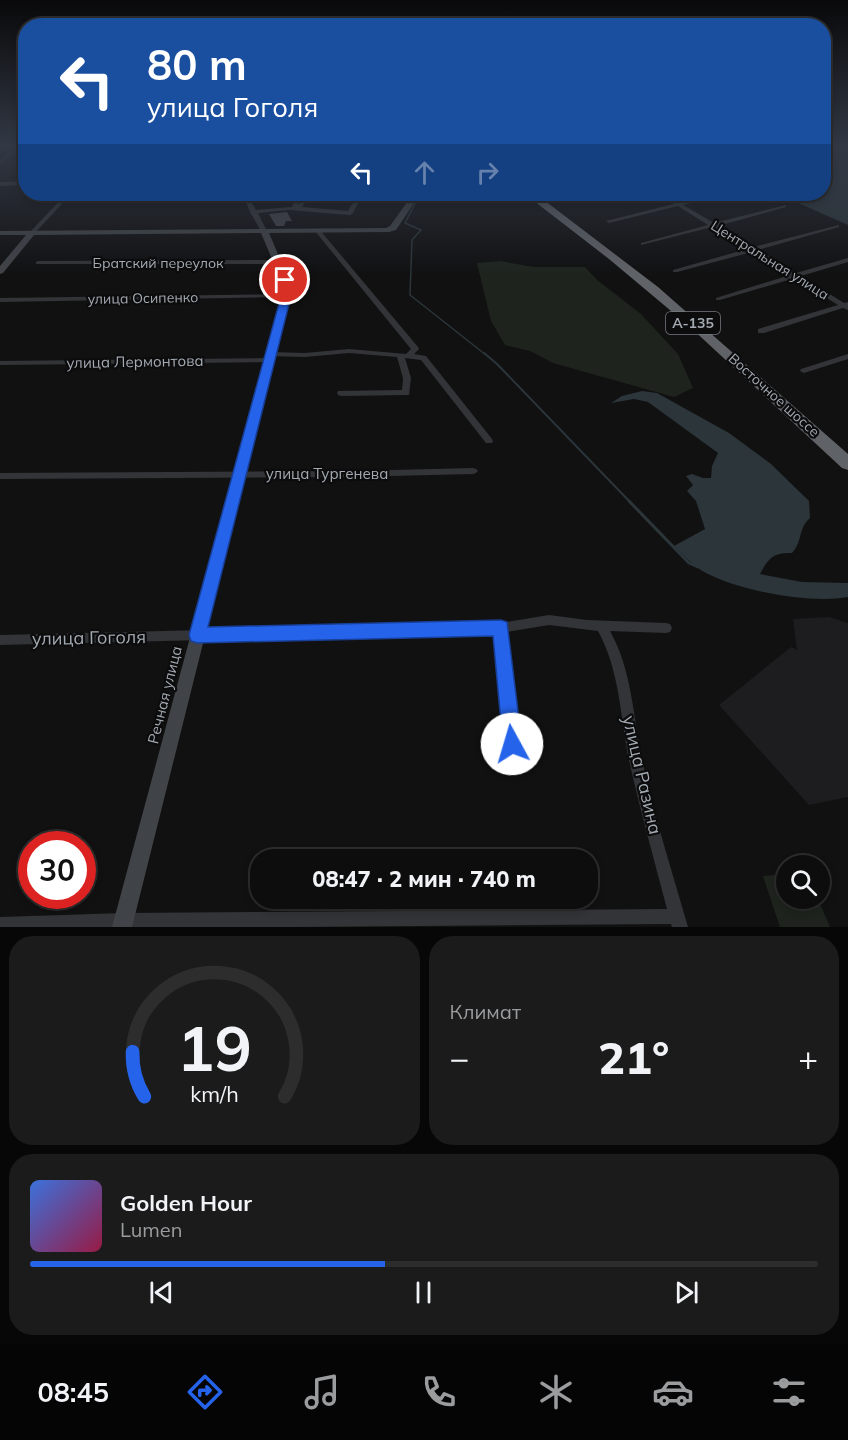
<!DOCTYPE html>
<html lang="ru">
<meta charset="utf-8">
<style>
:root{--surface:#0d0d0e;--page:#1b1b1c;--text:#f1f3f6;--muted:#9a9c9e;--line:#2d2d2e;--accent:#2563eb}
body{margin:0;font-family:Mulish,sans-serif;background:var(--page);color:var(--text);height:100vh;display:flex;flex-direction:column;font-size:22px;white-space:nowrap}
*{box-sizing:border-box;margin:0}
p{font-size:20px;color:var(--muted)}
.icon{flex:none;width:33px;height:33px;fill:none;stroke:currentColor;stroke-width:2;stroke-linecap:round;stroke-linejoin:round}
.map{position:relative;height:927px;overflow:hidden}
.drawer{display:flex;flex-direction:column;gap:9px;padding:9px;background:#070708;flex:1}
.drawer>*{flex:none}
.top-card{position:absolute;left:18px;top:18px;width:813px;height:183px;border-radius:24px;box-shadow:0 3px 9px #0003,0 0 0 2px var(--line);background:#1a4fa0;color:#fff;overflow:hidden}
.buttons{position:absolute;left:776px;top:855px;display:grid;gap:12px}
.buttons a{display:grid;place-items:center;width:54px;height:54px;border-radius:50%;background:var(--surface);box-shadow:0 3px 9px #0003,0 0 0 2px var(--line);font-size:30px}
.speed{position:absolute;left:18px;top:831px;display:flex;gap:12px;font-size:30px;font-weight:700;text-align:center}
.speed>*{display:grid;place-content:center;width:78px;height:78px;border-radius:50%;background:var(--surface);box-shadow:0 3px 9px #0003,0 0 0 2px var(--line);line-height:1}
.speed .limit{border:9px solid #d22;background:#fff;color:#111}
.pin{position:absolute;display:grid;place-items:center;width:51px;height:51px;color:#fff;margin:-26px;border:3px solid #fff;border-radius:50%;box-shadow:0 2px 6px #0007}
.me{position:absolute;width:66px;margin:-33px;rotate:354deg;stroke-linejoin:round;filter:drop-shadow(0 0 4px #0008)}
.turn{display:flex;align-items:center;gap:21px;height:126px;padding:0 30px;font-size:27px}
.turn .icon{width:78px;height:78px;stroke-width:2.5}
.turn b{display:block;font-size:42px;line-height:51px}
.lanes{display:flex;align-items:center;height:57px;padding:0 30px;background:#0003;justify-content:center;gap:30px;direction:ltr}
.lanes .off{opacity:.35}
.big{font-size:45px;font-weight:800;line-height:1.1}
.drawer .widget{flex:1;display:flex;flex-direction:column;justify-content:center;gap:9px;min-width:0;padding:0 21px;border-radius:24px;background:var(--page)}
.drawer .dial{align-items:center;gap:0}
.dial svg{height:156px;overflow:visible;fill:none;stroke:var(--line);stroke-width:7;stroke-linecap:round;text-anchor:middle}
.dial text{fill:var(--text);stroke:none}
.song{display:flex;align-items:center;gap:18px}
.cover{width:72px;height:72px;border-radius:9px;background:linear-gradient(135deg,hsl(220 70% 55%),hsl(340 70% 35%))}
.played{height:6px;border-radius:3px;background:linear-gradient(90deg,var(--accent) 45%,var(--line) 45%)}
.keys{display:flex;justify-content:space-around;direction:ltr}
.heat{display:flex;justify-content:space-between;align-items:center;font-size:33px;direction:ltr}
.drawer .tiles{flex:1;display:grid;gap:9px;grid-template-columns:1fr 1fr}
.widget:last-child{grid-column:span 2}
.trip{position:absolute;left:250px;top:849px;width:348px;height:60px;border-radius:24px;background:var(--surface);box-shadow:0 3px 9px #0003,0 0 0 2px var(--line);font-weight:800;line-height:60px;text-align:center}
.tabs{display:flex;height:96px;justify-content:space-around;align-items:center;background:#050506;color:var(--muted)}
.tabs .icon{width:42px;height:42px}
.tabs .on{color:var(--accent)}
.tabs b{font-size:27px;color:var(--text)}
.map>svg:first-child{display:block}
</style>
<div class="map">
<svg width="848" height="927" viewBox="0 0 848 927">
<rect width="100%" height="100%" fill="#111112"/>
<polygon fill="#1d1d1f" points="829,617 848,623 848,797 809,805 719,705 791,647 797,650 793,619"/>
<g fill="#1e241d">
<polygon points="500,261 534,267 585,267 597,280 641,314 678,354 693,388 674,397 553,363 530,351 505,345 491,321 477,263"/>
<polygon points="786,874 786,898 818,899 830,927 780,927 763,876"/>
</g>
<g fill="#2b353a">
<polygon points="824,146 848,146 848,225 778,194 824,194"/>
<path d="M642,391L657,393L729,433L771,464L809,501L810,518C798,528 803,541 792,553C774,552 768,558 760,574L802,582L848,583V597C810,604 740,591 706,573C694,567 684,555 674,546L705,529L696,501L687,491L693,485L686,476L692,474L703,478H711L712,466L718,453L648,402L634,399L611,403L622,396Z"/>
</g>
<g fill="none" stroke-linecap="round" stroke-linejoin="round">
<polyline stroke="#2b353a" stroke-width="1.5" points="420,194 405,223 421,230 412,240 410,295 486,355"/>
<polyline stroke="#2b353a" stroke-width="2" points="484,353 497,364 631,503"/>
<polyline stroke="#2b353a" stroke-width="3" points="629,501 689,563 698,567"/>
</g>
<polygon fill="#404145" points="287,212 292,221 286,221 284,226 276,226 269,214"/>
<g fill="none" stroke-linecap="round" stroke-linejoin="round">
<g fill="#323437" fill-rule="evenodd">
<polygon points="18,146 22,146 0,163 0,160"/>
<polygon points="26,181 26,185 0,186 0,182"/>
<polygon points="66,194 71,194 34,234 30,234 30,232"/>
<polygon points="243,194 247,194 256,210 292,207 294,202 286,194 291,194 299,201 298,205 307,194 311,194 302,207 348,211 358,194 363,194 353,213 350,215 289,210 258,213 267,231 264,233 261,231 250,212"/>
<polygon points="604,194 613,194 588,200 585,198"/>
<polygon points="660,194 665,194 679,202 715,194 722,194 722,195 683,205 714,223 786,205 786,207 718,226 753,247 839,225 839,227 758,250 796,273 848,258 848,262 801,276 844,303 848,302 848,310 843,308 764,333 758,333 758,329 838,305 795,278 720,300 716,300 716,298 790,275 752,252 677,272 673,272 673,270 747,249 712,227 641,245 641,243 708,225 678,206 609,223 606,221 674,204"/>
<polygon points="315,229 319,229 418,347 419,349 414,354 426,356 492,439 493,441 492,443 486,443 421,360 405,358 411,378 409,395 341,396 338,395 337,393 338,391 402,390 403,378 397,357 349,353 305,357 268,356 268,352 271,352 305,353 349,349 406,354 411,349 315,231"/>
<polygon points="38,261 277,260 280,262 277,264 36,264 36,262"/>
<polygon points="286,294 289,296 288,297 0,302 0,298"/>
<polygon points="848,354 848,359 804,373 800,371 801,369"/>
<polygon points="269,358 272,358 272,362 0,365 0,361"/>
<polygon points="473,468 476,469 478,471 476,473 473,474 351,477 0,479 0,473 351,471"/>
<path d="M549,615L587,620L666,623L670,624L672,628L670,632L666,633L610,631C632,670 633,716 642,759C654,816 672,871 688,927H672L671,924L301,927H0V917L124,913L667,909C654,859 640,810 629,760C620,716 620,671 598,631L549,625L507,632L518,744L517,749L512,750L507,749L506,744L496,633L0,645V635L501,623Z"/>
</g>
<polygon fill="#404347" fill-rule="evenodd" points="413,194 420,194 396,230 389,232 269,233 289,280 290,296 132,927 112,927 282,296 281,280 261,233 34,235 3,273 0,274 0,266 26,235 0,235 0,231 386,228 390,226"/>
<polygon fill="#5f6267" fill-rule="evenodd" points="525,194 536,194 658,287 848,454 848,470 842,468 689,326 609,259"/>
</g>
<linearGradient id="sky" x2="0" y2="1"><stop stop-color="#09090a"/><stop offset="0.53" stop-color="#323844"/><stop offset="1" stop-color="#323844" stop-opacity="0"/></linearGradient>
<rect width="848" height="275" fill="url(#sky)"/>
<polygon fill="#2563eb" stroke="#184099" stroke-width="1.5" points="285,277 290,280 291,296 208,627 501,620 507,622 522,744 519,751 512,754 506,751 503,744 493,636 197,643 191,641 189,635 281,296 280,280"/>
<g text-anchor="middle" stroke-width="4.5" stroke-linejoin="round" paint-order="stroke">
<g font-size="14" fill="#a3aab2" stroke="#0c0c0d">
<text transform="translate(770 260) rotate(32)" y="5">Центральная улица</text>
<text x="158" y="268">Братский переулок</text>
<text transform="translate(143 298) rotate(-1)" y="5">улица Осипенко</text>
<text transform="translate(774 395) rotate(42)" y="5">Восточное шоссе</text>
</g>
<rect fill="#0c0c0d" stroke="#767b80" stroke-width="1.5" x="666" y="312" width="54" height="22" rx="4.5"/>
<g font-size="14" font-weight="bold" fill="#a3aab2">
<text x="693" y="328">А-135</text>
</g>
<g font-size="15" fill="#a3aab2" stroke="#0c0c0d">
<text transform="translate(135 362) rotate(-1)" y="5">улица Лермонтова</text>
<text x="327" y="479">улица Тургенева</text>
<text transform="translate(165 695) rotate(-76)" y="5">Речная улица</text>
</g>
<g font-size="18" fill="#a3aab2" stroke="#0c0c0d">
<text transform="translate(89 638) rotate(-1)" y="6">улица Гоголя</text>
<text transform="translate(642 775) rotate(77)" y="6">улица Разина</text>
</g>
</g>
</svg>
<div class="buttons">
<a><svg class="icon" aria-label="search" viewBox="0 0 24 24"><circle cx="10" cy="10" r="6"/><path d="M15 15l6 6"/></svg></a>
</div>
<div class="speed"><div class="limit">30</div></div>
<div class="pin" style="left:285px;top:280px;background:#d93025"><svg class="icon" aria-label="arrive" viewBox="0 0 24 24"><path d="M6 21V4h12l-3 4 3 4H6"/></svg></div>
<svg class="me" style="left:512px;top:744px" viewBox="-20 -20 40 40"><circle r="19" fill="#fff"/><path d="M0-13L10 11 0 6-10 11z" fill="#2563eb"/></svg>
<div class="trip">08:47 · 2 мин · 740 m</div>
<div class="top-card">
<div class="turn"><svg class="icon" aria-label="left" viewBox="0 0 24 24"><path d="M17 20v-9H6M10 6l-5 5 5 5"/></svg><div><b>80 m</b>улица Гоголя</div></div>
<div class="lanes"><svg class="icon" aria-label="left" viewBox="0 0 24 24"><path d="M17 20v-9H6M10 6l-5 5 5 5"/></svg><svg class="icon off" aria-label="ahead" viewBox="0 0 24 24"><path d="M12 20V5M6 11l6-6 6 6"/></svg><svg class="icon off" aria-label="right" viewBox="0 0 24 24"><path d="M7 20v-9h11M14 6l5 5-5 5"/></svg></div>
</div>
</div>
<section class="drawer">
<div class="tiles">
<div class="widget dial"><svg viewBox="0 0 100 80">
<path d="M14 69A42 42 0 1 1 86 69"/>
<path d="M14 69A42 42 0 0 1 8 46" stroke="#2563eb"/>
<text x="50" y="56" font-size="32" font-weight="700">19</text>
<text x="50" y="72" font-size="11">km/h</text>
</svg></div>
<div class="widget"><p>Климат</p>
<div class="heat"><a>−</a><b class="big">21°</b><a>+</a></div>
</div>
<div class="widget">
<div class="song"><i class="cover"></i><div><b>Golden Hour</b><p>Lumen</p></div></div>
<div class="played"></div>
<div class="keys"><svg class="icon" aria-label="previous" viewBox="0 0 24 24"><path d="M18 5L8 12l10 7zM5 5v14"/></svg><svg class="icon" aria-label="pause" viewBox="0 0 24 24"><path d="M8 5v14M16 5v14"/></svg><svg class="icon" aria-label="next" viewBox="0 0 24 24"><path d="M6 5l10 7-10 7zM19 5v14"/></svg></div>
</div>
</div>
</section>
<nav class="tabs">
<b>08:45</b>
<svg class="icon on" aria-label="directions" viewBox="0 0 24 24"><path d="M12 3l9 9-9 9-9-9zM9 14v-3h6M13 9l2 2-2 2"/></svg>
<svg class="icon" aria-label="music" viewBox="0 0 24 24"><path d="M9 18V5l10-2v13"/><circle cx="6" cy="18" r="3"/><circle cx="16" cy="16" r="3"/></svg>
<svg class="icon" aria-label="phone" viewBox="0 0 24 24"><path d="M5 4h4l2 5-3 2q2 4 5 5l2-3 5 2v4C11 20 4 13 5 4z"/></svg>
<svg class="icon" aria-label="climate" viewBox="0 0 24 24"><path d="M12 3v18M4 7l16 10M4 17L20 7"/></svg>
<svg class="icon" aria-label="car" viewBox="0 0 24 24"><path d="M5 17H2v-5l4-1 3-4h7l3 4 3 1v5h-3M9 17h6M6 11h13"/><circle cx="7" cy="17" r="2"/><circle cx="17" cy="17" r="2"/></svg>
<svg class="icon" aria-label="filters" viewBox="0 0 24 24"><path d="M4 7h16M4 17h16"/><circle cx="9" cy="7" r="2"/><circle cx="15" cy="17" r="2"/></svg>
</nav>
